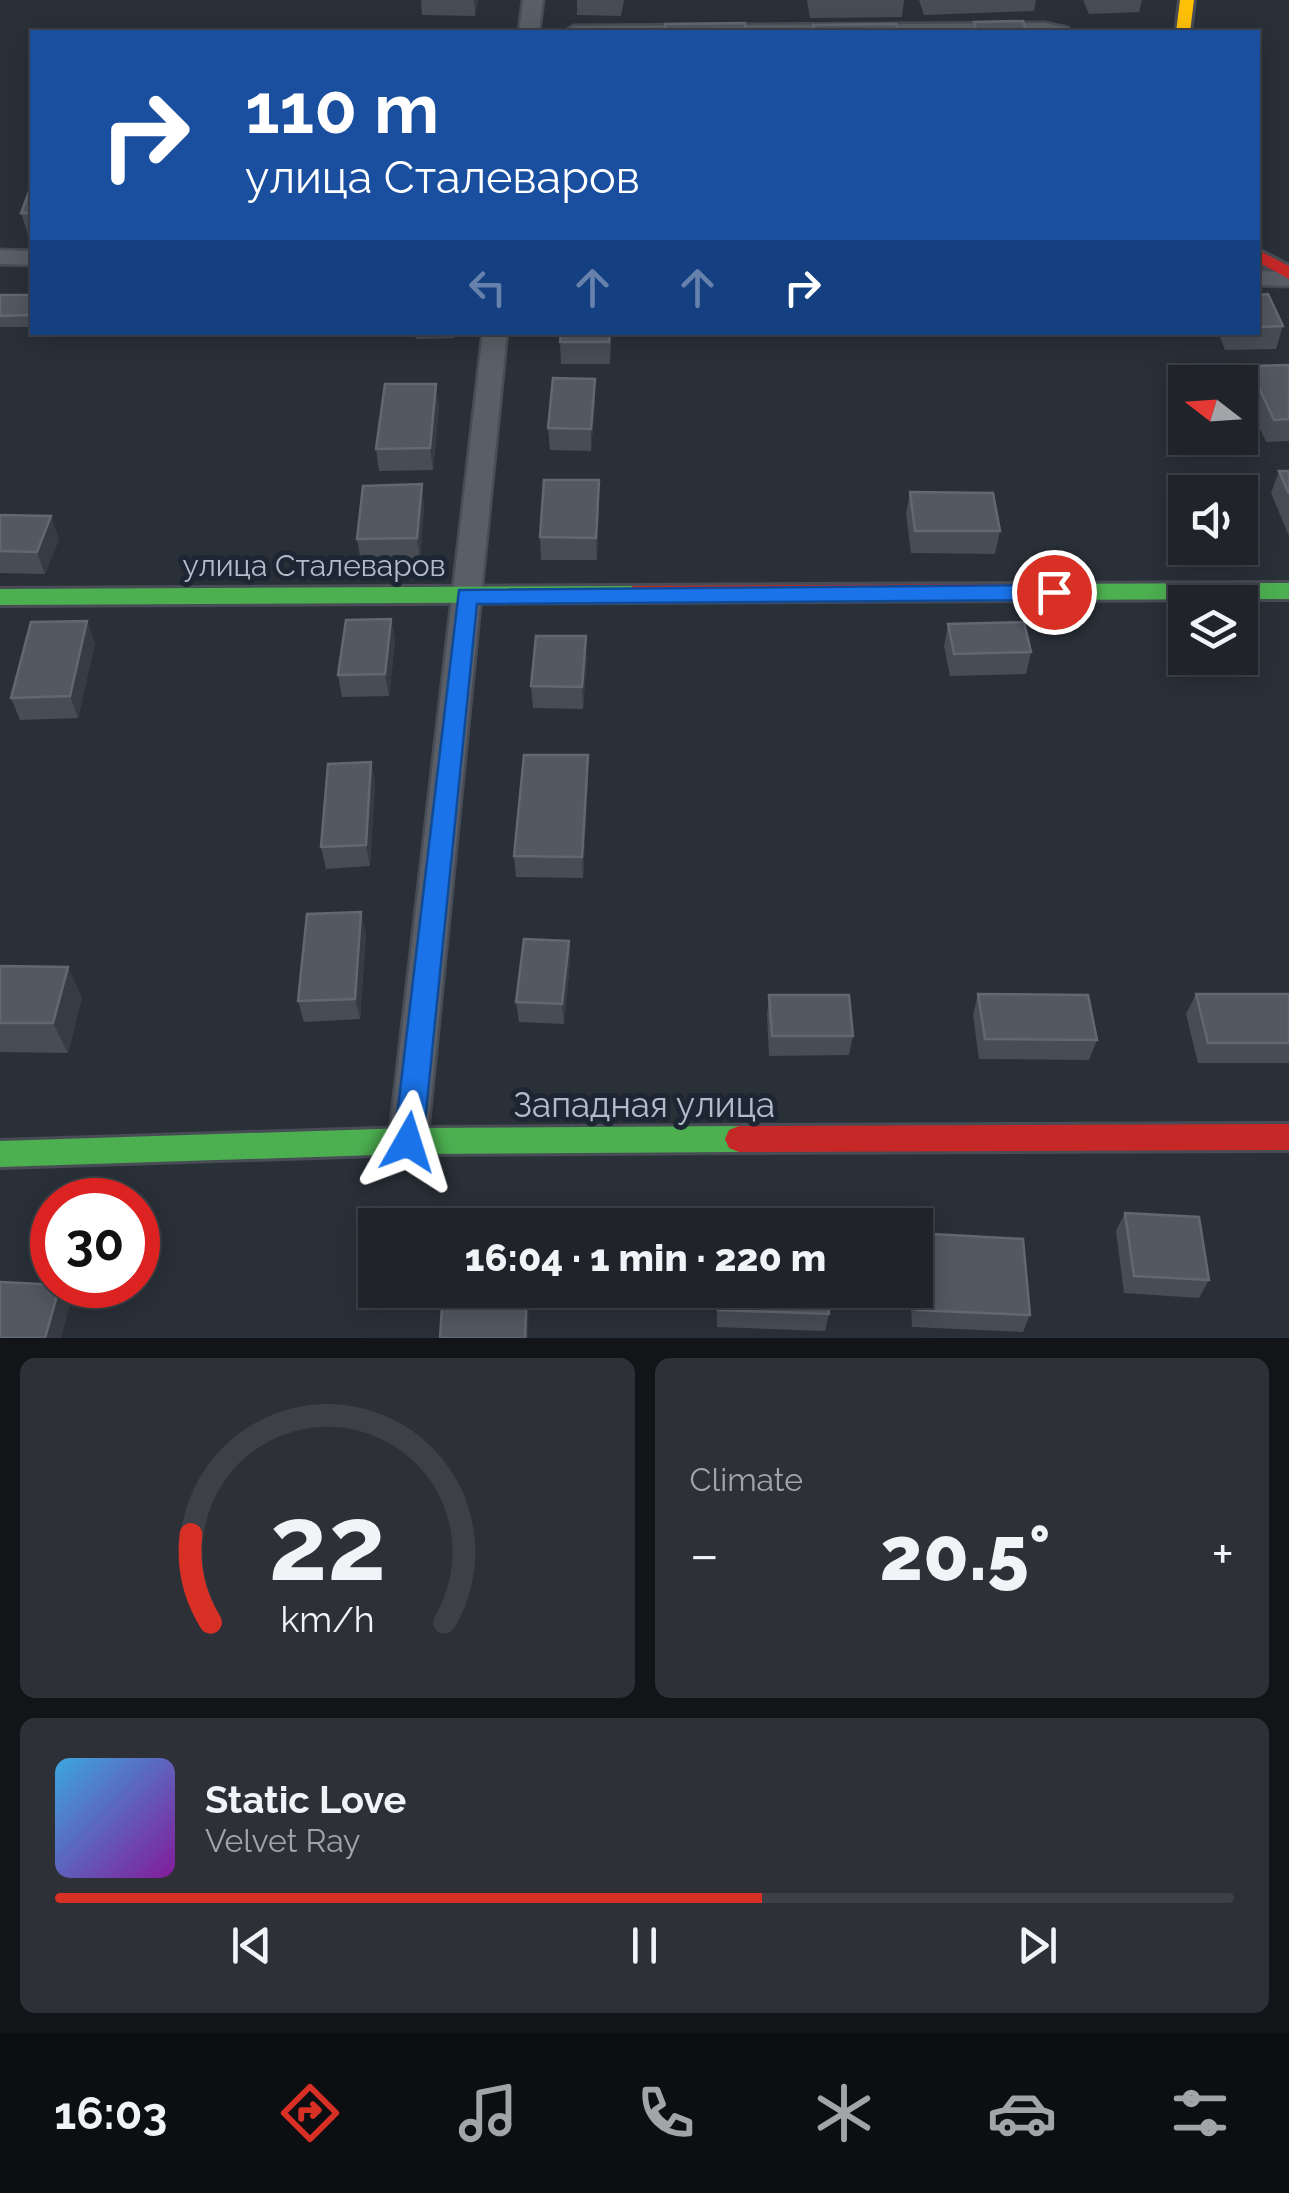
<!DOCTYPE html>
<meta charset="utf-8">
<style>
:root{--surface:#20242a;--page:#2d3036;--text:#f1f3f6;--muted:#a2a4a8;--line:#3d4147;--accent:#d93025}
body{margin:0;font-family:Raleway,sans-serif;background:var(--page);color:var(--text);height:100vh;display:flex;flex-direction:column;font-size:38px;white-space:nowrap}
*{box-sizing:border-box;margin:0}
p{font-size:32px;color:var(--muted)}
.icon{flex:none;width:55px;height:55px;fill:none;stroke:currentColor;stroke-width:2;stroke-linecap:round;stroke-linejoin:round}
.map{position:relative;height:1338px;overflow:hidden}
.side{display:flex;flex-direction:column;gap:20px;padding:20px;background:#121417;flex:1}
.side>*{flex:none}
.guide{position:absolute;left:30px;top:30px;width:1230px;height:305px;border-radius:0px;box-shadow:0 5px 25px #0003,0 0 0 2px var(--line);background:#1a4fa0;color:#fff;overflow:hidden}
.needle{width:65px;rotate:287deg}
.tools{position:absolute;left:1168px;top:365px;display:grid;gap:20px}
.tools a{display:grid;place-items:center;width:90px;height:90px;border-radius:0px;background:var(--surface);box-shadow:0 5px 25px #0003,0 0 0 2px var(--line);font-size:50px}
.speed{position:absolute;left:30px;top:1178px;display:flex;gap:20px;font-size:50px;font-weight:700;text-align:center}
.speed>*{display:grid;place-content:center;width:130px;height:130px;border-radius:50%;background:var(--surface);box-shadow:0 5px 25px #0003,0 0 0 2px var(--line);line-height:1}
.speed .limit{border:15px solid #d22;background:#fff;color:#111}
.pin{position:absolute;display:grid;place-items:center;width:85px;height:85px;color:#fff;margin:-42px;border:5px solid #fff;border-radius:50%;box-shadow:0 2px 10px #0007}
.me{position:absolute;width:110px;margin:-55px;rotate:6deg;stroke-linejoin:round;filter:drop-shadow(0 0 8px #0008)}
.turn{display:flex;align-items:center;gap:35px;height:210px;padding:0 50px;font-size:45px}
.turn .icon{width:130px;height:130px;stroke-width:2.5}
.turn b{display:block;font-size:70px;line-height:85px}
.lanes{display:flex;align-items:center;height:95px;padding:0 50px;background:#0003;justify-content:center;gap:50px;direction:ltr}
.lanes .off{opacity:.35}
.big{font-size:75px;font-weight:800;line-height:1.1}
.side .widget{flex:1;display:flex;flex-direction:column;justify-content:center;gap:15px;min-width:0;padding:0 35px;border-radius:15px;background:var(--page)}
.side .dial{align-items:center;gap:0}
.dial svg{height:260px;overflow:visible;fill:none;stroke:var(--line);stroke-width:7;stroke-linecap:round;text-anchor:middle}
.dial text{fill:var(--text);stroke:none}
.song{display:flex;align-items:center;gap:30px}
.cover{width:120px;height:120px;border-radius:15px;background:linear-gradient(135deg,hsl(200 70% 55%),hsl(290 70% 35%))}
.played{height:10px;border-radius:5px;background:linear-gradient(90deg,var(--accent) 60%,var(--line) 60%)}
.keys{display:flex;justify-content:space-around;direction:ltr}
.heat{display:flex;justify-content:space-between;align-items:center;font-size:55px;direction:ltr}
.side .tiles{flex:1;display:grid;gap:20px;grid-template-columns:1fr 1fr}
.widget:last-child{grid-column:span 2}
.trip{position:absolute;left:358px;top:1208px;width:575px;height:100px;border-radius:0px;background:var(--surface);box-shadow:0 5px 25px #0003,0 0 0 2px var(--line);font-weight:800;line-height:100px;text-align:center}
.tabs{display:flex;height:160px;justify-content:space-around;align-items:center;background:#0d0e11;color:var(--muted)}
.tabs .icon{width:70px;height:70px}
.tabs .current{color:var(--accent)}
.tabs b{font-size:45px;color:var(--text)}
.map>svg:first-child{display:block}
</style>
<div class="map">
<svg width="1289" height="1338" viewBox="0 0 1289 1338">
<rect width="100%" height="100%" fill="#2a3038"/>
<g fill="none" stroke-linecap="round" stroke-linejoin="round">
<defs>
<g id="street">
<polygon points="523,0 543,0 539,32 519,32"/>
<polygon points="1045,23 1068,28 1071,32 564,32 574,26"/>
<polygon points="0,250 32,251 32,265 0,264"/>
<polygon points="1258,271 1289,272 1289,286 1258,285"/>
<polygon points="483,332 507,332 427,1141 421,1153 408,1158 395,1153 389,1141"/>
</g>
<g id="fast">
<polygon points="1289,583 1289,599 1028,600 1017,592 1028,584"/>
<polygon points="633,586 644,594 633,602 0,605 0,589"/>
<polygon points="739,1126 749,1130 753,1139 749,1148 739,1152 408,1154 0,1167 0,1141 408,1128"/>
</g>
<polygon id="slow" points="1180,0 1194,0 1190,32 1176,32"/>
<g id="jam">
<polygon points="1258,250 1289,266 1289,279 1258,262"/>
<polygon points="1028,584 1039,592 1028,600 633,602 622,594 633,586"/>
<polygon points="1289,1124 1289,1150 739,1152 729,1148 725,1139 729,1130 739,1126"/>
</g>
</defs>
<use href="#street" stroke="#484c55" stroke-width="5"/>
<use href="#fast" stroke="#484c55" stroke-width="6"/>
<use href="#slow" stroke="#484c55" stroke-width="6"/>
<use href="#jam" stroke="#484c55" stroke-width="6"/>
<use href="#street" fill="#5a5e66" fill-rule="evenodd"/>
<use href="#fast" fill="#4caf50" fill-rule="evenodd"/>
<use href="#slow" fill="#ffc107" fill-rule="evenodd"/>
<use href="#jam" fill="#c62828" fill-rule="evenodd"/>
</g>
<g fill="#474c55">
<polygon points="421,0 478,0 475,16 422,15"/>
<polygon points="577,0 624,0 621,16 577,15"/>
<polygon points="807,0 904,0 902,17 810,18"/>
<polygon points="919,0 1036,0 1034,11 924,15"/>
<polygon points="1083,0 1142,0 1139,12 1089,14"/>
<polygon points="32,184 32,245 31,245 21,213"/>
<rect x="0" y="295" width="32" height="32"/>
<polygon points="1258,295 1283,326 1276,349 1225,350 1218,332 1258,332"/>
<polygon points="169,332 245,332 244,334"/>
<polygon points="415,332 454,332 454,338 416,339"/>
<polygon points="611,332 610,364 561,364 560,342"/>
<polygon points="1289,365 1289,441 1266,442 1242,388 1249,366"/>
<polygon points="595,379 595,401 591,451 550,450 548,428"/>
<polygon points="439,406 433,470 379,471 376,449"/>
<polygon points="1279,471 1289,471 1289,536 1271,493"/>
<polygon points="910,492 1000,531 995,554 911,553 906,514"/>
<polygon points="599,502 597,560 541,560 540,537"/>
<polygon points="424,507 420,560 361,562 357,539"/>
<polygon points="0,515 59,539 45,574 0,573"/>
<polygon points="391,619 395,641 389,696 342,697 338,675"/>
<polygon points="948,624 1031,652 1026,674 950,676 944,646"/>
<polygon points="95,643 78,718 20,720 11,698"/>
<polygon points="587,659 583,709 533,708 531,686"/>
<polygon points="371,762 375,783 370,866 326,869 321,847"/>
<polygon points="588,777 583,878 516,877 514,856"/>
<polygon points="366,933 360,1019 304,1022 298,1001"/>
<polygon points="569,941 570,961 564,1024 519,1022 516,1002"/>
<polygon points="0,966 82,997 68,1053 0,1052"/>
<polygon points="978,994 1097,1040 1089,1060 979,1059 973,1015"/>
<polygon points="1196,994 1289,994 1289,1063 1198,1063 1186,1014"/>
<polygon points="769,995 853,1036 849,1055 769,1056 767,1015"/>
<polygon points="1125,1213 1209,1280 1199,1298 1124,1293 1116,1231"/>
<polygon points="915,1233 1030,1315 1023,1332 912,1327 910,1290 915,1290"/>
<polygon points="717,1290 828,1290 829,1314 825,1331 717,1327"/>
</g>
<g fill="#373c44">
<polygon points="474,0 478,0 475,16"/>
<polygon points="595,379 595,401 591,451 591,429"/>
<polygon points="436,384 439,406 433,470 430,448"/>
<polygon points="599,480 599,502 597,560 596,538"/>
<polygon points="422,484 424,507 420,560 417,538"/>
<polygon points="51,516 59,539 45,574 37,552"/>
<polygon points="391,619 395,641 389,696 385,674"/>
<polygon points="87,621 95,643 78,718 70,696"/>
<polygon points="586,636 587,659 583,709 582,687"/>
<polygon points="588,755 588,777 583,878 582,857"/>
<polygon points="371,762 375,783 370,866 366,845"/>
<polygon points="361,912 366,933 360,1019 355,999"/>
<polygon points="569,941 570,961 564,1024 562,1004"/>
<polygon points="68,967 82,997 68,1053 53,1023"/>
<polygon points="60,1285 71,1302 61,1338 45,1338"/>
<polygon points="527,1290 529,1290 528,1338 525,1338"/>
</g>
<g fill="#535861" stroke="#626872" stroke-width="2.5">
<polygon points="1023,21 1027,32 977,32 974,22"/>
<polygon points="745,23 746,32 665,32 665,24"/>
<polygon points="896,24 898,32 814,32 813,25"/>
<polygon points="32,184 32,213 21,213"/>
<polygon points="1268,294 1283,326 1258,327 1258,295"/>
<polygon points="0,295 32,295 32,315 0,316"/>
<polygon points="561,332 610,332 609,342 560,342"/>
<polygon points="1289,365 1289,419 1274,420 1249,366"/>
<polygon points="553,378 595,379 591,429 548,428"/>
<polygon points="385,384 436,384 430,448 376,449"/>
<polygon points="1279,471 1289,471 1289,494"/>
<polygon points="544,480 599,480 596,538 540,537"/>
<polygon points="422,484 417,538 357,539 363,486"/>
<polygon points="910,492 993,493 1000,531 915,531"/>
<polygon points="0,515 51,516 37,552 0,551"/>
<polygon points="391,619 385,674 338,675 346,620"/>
<polygon points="87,621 70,696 11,698 31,622"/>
<polygon points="1024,622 1031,652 954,654 948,624"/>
<polygon points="536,636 586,636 582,687 531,686"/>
<polygon points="524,755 588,755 582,857 514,856"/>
<polygon points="371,762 366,845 321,847 328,764"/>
<polygon points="361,912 355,999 298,1001 307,914"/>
<polygon points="524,939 569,941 562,1004 516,1002"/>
<polygon points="0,966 68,967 53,1023 0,1023"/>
<polygon points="978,994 1088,995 1097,1040 985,1039"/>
<polygon points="1196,994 1289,994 1289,1043 1208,1043"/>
<polygon points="769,995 849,995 853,1036 772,1036"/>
<polygon points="1125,1213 1199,1217 1209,1280 1134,1276"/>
<polygon points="915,1233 1023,1239 1030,1315 917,1310"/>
<polygon points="0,1282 60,1285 45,1338 0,1338"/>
<polygon points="443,1290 527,1290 525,1338 440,1338"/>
<polygon points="719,1290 828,1290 829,1314 718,1310"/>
</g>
<polygon fill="#1a73e8" stroke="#114b97" stroke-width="2.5" points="1054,585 1065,592 1054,600 477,604 423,1142 419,1151 408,1155 398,1151 394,1142 459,590"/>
<g text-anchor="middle" stroke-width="10" stroke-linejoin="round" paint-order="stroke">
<g font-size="30" fill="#b4bcc9" stroke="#1d2633">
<text x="314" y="576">улица Сталеваров</text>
</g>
<g font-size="35" fill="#b4bcc9" stroke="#1d2633">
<text x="644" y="1117">Западная улица</text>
</g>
</g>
</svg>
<div class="tools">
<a><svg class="needle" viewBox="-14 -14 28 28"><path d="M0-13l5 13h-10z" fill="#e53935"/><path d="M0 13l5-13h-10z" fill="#a2a4a8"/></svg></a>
<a><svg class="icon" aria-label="sound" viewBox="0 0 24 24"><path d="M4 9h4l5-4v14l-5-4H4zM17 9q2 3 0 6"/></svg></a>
<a><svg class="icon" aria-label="layers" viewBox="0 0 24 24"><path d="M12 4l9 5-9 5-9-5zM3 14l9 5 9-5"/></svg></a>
</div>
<div class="speed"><div class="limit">30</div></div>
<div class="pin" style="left:1054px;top:592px;background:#d93025"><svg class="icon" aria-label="arrive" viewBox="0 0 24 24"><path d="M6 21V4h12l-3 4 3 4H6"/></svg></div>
<svg class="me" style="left:408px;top:1142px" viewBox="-20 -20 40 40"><path d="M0-17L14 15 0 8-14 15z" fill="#1a73e8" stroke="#fff" stroke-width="4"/></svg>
<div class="trip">16:04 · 1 min · 220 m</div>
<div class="guide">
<div class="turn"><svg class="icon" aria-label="right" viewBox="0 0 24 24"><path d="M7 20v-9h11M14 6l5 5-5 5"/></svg><div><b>110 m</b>улица Сталеваров</div></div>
<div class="lanes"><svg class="icon off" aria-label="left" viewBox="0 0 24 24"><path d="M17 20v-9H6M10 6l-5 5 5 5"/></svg><svg class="icon off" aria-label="ahead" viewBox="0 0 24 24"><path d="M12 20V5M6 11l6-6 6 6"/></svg><svg class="icon off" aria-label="ahead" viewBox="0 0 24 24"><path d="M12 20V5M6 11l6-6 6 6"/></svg><svg class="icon" aria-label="right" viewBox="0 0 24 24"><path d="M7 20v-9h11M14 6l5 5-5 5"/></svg></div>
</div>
</div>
<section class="side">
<div class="tiles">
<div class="widget dial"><svg viewBox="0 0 100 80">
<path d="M14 69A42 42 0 1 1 86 69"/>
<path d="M14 69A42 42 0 0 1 8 42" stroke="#d93025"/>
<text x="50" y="56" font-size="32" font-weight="700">22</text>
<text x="50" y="72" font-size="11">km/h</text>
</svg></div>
<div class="widget"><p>Climate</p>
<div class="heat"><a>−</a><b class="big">20.5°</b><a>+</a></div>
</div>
<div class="widget">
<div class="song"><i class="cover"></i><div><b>Static Love</b><p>Velvet Ray</p></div></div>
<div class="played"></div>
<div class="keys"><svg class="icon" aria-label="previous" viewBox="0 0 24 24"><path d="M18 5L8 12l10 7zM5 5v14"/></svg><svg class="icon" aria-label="pause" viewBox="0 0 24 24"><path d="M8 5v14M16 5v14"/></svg><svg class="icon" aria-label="next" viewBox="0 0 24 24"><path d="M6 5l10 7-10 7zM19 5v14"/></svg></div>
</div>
</div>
</section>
<nav class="tabs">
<b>16:03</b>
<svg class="icon current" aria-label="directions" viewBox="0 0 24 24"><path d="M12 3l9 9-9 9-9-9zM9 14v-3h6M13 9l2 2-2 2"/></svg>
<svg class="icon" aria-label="music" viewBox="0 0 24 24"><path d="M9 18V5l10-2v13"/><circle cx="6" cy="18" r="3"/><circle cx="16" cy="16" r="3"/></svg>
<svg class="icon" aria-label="phone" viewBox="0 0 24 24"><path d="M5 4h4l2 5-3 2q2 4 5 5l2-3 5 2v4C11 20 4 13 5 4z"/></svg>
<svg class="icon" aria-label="climate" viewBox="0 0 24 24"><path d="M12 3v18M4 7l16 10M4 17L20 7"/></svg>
<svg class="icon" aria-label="car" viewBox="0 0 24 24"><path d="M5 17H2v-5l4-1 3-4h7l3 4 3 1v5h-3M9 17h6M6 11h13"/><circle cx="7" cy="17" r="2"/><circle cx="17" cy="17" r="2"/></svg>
<svg class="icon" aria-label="filters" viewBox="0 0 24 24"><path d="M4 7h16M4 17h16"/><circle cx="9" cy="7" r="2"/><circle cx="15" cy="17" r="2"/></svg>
</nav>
